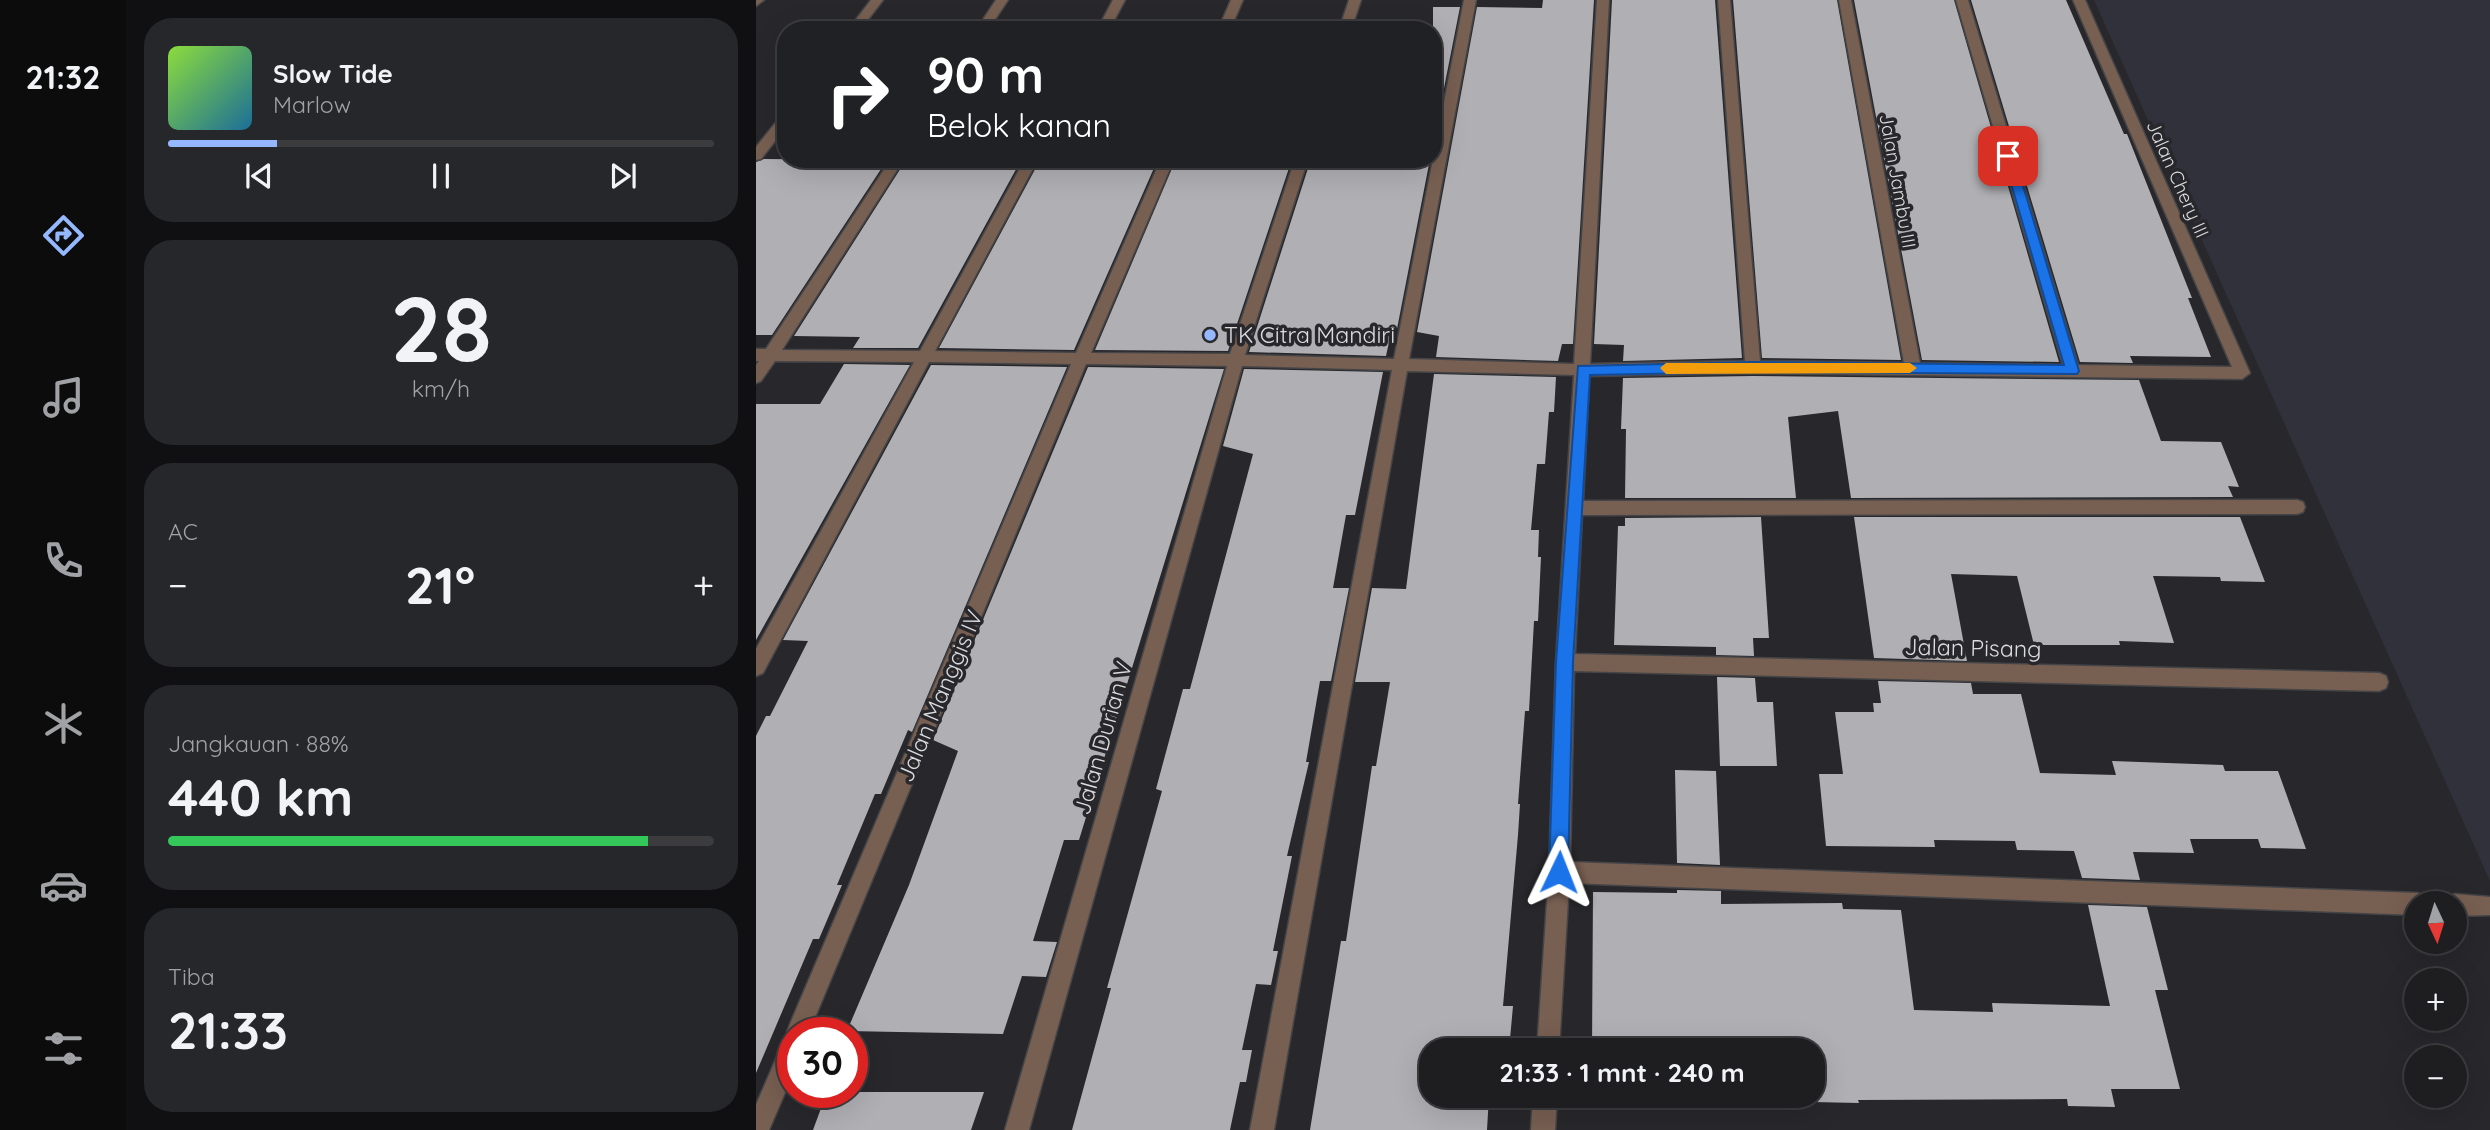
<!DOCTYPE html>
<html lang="id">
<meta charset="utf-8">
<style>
:root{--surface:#1e1e21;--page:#26272a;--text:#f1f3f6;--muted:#a1a2a5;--line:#3c3c3f;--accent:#94b7fd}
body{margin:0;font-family:Quicksand,sans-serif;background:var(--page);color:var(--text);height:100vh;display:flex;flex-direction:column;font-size:26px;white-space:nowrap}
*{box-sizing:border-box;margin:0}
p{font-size:23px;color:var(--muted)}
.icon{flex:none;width:38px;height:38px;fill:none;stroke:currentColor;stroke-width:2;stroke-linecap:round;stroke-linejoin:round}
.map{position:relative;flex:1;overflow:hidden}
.drawer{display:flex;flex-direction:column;gap:18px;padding:18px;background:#101012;width:630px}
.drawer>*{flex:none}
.top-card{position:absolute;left:21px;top:21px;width:665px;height:147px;border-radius:28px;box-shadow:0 7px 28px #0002,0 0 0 2px var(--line);background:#202124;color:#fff;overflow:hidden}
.needle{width:46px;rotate:176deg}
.buttons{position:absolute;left:1648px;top:891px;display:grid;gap:14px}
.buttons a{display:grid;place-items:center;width:63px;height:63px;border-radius:50%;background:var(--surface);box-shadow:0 7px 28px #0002,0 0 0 2px var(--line);font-size:35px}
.speed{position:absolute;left:21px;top:1017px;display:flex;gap:14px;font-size:35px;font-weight:700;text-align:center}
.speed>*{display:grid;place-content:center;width:91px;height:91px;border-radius:50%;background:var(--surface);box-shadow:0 7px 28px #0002,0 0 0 2px var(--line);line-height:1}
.speed .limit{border:10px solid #d22;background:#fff;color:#111}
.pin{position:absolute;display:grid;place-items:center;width:60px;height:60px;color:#fff;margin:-30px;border-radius:14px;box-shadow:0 4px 10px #0006}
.me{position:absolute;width:77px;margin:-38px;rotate:2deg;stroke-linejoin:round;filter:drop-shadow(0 0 5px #0008)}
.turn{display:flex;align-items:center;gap:24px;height:147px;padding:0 35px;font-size:32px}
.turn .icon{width:91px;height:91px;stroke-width:2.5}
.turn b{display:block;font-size:49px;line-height:60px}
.big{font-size:52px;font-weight:800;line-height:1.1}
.drawer .tile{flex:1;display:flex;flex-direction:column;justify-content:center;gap:10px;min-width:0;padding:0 24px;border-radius:28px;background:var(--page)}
.drawer .dial{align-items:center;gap:0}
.dial b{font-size:91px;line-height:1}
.song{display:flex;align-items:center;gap:21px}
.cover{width:84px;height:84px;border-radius:10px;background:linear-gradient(135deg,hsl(90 70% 55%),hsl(200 70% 35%))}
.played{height:7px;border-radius:4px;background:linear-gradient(90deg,var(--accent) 20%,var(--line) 20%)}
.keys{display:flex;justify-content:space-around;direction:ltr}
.heat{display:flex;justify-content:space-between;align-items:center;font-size:38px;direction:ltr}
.charge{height:10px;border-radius:5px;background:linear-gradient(90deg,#34c759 88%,var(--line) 0)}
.trip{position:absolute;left:663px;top:1038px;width:406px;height:70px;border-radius:28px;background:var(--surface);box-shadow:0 7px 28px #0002,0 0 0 2px var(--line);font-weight:800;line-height:70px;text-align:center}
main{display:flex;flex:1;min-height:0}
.dock{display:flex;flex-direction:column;width:126px;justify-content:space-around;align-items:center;background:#0c0c0d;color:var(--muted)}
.dock .icon{width:49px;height:49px}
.dock .current{color:var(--accent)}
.dock b{font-size:32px;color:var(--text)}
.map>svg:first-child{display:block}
</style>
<main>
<nav class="dock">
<b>21:32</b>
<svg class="icon current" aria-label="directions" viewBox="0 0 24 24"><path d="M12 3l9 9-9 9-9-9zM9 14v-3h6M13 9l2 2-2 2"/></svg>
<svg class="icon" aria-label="music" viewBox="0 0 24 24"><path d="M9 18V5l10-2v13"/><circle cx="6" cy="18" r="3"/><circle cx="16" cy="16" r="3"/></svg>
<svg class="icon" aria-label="phone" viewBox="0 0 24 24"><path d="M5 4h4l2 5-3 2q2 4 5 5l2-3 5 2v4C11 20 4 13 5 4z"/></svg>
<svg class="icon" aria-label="climate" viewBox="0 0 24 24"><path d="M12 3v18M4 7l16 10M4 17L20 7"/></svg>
<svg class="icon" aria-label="car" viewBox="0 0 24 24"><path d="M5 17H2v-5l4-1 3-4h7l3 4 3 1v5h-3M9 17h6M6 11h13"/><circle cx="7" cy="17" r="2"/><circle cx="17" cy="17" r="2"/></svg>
<svg class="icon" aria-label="filters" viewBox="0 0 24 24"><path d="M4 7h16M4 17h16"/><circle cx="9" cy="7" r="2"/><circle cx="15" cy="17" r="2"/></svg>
</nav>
<section class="drawer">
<div class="tile">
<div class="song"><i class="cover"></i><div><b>Slow Tide</b><p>Marlow</p></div></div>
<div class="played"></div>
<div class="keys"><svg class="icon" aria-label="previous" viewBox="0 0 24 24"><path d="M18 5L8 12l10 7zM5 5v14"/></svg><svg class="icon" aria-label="pause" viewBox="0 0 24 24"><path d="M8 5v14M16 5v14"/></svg><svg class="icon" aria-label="next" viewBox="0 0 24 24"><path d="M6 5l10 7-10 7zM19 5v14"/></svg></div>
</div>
<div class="tile dial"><b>28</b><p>km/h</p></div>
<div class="tile"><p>AC</p>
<div class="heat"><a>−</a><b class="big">21°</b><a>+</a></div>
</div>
<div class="tile"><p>Jangkauan · 88%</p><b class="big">440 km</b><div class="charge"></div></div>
<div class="tile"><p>Tiba</p><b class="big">21:33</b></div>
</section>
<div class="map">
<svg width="1734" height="1130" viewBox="0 0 1734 1130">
<rect width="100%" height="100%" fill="#28282c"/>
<polygon fill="#30313a" points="1338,0 1734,0 1734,881"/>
<g fill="#afafb4">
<polygon points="787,0 838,0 817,344 806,344 802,361 680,357 683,336 661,332 721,7 786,8"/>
<polygon points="856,0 959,0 986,358 867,361 868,345 838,344"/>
<polygon points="977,0 1081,0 1145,360 1006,358"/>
<polygon points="1098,0 1198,0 1303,362 1166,360"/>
<polygon points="1215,0 1310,0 1368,134 1371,134 1436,298 1432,298 1455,357 1374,356 1377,363 1324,362"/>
<polygon points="677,7 704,7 677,144"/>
<polygon points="8,159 131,160 16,335 0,335 0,162"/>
<polygon points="208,159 206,162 264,162 162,348 97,348 104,337 38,336 150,160"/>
<polygon points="304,159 402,159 318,350 183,348 283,162 303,162"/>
<polygon points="420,159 536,159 472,351 339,350"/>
<polygon points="637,159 674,159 641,329 636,328 630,356 493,352 554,162 636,162"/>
<polygon points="88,364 154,365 0,640 0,404 64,404"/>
<polygon points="175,365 311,367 156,732 152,730 125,794 119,794 81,885 86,885 63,939 57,939 0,1073 0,736 10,716 14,716 52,641 27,640"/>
<polygon points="332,367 468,369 323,840 308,840 277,941 301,942 290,977 266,976 247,1034 91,1031 153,885 202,751 177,740"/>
<polygon points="488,369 627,372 599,515 590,515 577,588 593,588 575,681 564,681 550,762 553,762 531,856 536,856 517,951 522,951 515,985 500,984 486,1050 496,1050 490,1082 484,1082 474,1130 316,1130 355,988 351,988 406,791 400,789 427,689 434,689 497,454 467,446"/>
<polygon points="678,374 800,377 798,412 793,412 789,464 781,464 775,530 783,530 782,557 785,557 782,621 778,621 773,711 769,711 762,804 764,804 762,835 747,1006 757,1006 753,1050 676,1050 676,1096 733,1096 731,1130 554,1130 585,941 590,941 616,766 620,766 634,682 599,682 616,588 650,589"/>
<polygon points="997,376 1383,380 1405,441 1465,442 1483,487 1472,486 1477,497 1095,498 1082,411 1032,417 1040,498 869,498 870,429 865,429 867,378"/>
<polygon points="1005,517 1013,638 997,638 998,656 960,655 960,647 858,645 862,526 869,526 869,518"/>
<polygon points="1098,517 1484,517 1509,582 1465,581 1464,577 1397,576 1418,643 1363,641 1364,645 1278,645 1261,576 1195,574 1211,661 1118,658"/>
<polygon points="961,677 999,678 1001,702 1017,702 1021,766 964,766"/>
<polygon points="1122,681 1215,683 1217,694 1265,694 1284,773 1360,775 1356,761 1467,765 1469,771 1522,771 1550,849 1505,848 1502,839 1434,839 1438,853 1377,852 1384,880 1326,878 1318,851 1261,850 1259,841 1178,840 1179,847 1070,846 1063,774 1087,774 1079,712 1118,712 1117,703 1125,703"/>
<polygon points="919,770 960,771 964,865 921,863"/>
<polygon points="921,890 965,891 965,904 1086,903 1087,909 1145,910 1158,1010 1237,1012 1236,1003 1354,1006 1332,905 1391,907 1412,990 1399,990 1424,1089 1355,1089 1359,1107 1312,1106 1311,1099 1102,1100 1103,1103 966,1100 966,1102 919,1101 919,1096 1057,1096 1057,1050 836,1050 837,892 921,893"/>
<polygon points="71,1092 228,1092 215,1130 57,1130"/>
</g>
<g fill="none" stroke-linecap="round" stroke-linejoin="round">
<defs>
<g id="minor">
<polygon points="0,0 8,0 0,6"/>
<polygon points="115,0 127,0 104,30 92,30"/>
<polygon points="240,0 252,0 232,30 220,30"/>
<polygon points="357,0 369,0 353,30 341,30"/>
<polygon points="475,0 487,0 474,30 462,30"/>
<polygon points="593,0 605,0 595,30 583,30"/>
<polygon points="708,0 720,0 653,359 818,364 841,0 853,0 834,364 989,361 962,0 974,0 1004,361 1148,363 1083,0 1095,0 1164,363 1307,365 1200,0 1212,0 1322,365 1476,367 1317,0 1329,0 1494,373 1486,379 997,373 833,376 827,501 1541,500 1547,502 1549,507 1547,512 1541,514 826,515 819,654 1623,673 1630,676 1632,682 1630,688 1623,691 818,671 814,862 1661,893 1669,896 1671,903 1661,903 1661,915 813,883 803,1050 781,1050 793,872 800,662 818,375 651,371 518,1130 494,1130 636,370 486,366 273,1130 249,1130 471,366 330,364 53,1032 37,1032 37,1074 13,1130 0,1130 0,1105 29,1038 32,1036 31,1032 34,1024 315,364 173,362 7,673 0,676 0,649 158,362 19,361 5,381 0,383 0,365 3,361 0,361 0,349 10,349 135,159 148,159 26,350 164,351 269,159 282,159 179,351 320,353 405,159 418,159 335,353 474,354 539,159 552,159 489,355 638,359"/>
<polygon points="30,114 30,127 5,159 0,160 0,147 26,115"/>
<polygon points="1699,894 1734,897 1734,915 1699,916 1699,903 1689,903 1691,897"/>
<polygon points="777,1096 801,1096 799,1130 775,1130"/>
</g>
</defs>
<use href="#minor" stroke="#454548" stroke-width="3"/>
<use href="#minor" fill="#775f51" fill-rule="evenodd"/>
</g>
<polygon fill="#1a73e8" stroke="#114b97" stroke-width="2" points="1252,153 1258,156 1323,371 1321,374 997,372 834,375 817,662 812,872 809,879 803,882 796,879 793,872 800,662 822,366 997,362 1308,365 1247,156"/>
<polygon fill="#f59e0b" points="910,363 1154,363 1161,368 1154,373 910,374 904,368"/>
<circle fill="#94b7fd" stroke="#28282c" stroke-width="2.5" cx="454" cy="335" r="7"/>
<g text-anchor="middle" stroke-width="7" stroke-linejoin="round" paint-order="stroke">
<g font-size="19" fill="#dbdcde" stroke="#28282c">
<text transform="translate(1422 179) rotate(66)" y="7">Jalan Chery III</text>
<text transform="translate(1142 181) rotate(80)" y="7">Jalan Jambu III</text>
</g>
<g font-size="23" fill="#dbdcde" stroke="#28282c" text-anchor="start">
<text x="468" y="343">TK Citra Mandiri</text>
</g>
<g font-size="23" fill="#dbdcde" stroke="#28282c">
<text transform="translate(1217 648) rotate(1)" y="8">Jalan Pisang</text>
<text transform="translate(184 696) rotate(-67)" y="8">Jalan Manggis IV</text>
<text transform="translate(347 738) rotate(-74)" y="8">Jalan Durian V</text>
</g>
</g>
</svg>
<div class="buttons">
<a><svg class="needle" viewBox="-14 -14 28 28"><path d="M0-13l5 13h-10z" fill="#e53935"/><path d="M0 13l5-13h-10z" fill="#a1a2a5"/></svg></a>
<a>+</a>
<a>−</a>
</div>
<div class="speed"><div class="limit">30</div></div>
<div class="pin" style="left:1252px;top:156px;background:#d93025"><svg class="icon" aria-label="arrive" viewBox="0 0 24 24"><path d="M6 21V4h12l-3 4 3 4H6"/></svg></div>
<svg class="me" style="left:803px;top:872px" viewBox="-20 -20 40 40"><path d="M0-17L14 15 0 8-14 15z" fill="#1a73e8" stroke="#fff" stroke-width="4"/></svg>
<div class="trip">21:33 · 1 mnt · 240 m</div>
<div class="top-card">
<div class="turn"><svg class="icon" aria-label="right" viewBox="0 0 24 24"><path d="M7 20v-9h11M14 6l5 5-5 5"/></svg><div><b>90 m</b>Belok kanan</div></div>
</div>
</div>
</main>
